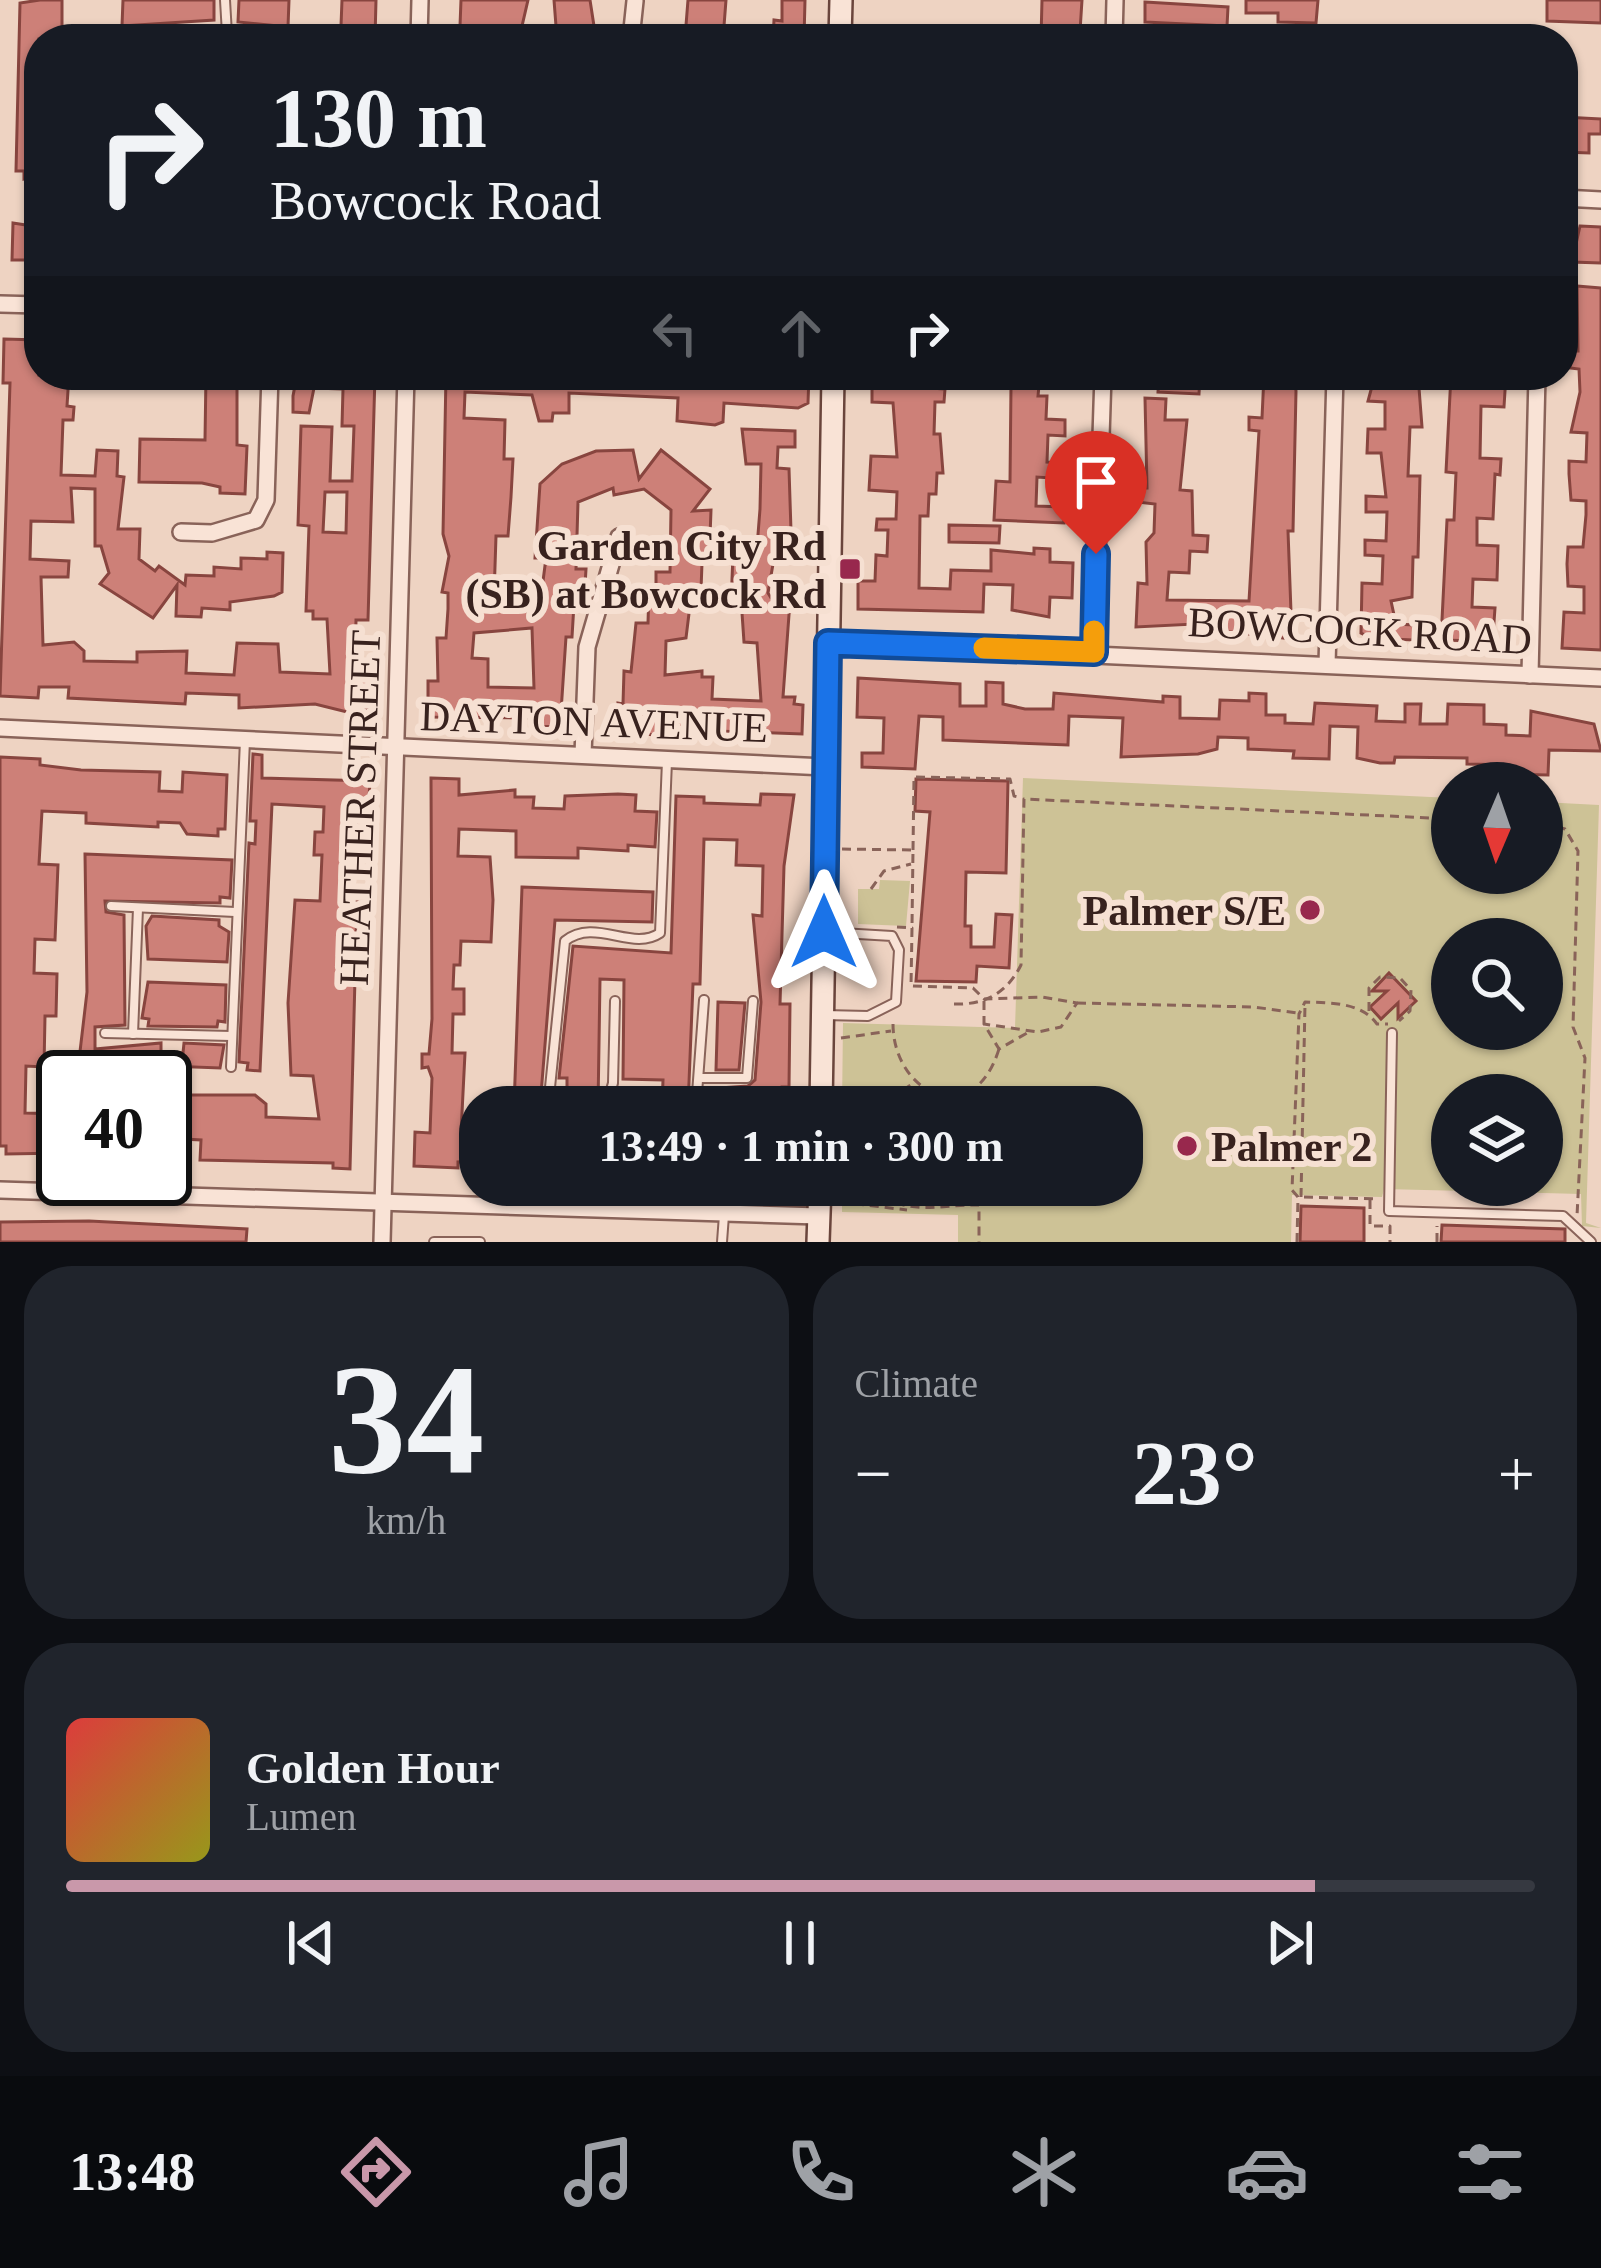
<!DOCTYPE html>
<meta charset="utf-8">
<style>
:root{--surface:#171b24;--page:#20242c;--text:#f1f3f6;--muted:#9ea1a6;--line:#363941;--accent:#c998aa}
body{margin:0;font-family:Georgia,serif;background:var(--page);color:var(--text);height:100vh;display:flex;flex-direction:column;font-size:45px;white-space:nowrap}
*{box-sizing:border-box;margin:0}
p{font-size:39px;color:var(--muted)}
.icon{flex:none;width:66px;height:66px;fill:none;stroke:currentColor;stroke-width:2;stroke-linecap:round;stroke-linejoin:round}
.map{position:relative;height:1242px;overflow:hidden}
.side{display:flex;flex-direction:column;gap:24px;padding:24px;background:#0d0f14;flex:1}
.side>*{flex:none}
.hud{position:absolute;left:24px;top:24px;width:1554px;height:366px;border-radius:48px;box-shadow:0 3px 9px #0004;background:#171b24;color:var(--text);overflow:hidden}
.needle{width:78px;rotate:182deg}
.tools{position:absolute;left:1431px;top:762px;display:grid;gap:24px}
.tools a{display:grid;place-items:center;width:132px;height:132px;border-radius:50%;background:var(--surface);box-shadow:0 3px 9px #0004;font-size:60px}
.speed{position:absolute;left:36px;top:1050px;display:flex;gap:24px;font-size:60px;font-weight:700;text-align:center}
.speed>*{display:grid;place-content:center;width:156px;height:156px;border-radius:50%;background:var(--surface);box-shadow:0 3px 9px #0004;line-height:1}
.speed .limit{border:6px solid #111;border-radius:18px;background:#fff;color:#111}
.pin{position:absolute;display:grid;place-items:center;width:102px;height:102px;color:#fff;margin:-123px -51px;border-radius:50% 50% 50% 0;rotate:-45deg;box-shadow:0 0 12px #0007}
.pin .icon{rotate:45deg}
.me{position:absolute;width:132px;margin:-66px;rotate:0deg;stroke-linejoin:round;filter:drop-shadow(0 0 9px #0008)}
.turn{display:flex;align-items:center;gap:42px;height:252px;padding:0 48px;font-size:54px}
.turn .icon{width:156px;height:156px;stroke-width:2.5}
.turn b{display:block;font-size:84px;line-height:102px}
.lanes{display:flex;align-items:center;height:114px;padding:0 48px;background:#0003;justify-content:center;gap:60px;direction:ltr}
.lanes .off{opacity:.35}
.big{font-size:90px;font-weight:700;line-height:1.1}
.side .tile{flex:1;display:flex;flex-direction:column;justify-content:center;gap:18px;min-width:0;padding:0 42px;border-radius:48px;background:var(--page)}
.side .dial{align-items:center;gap:0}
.dial b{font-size:156px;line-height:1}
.song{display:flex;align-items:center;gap:36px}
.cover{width:144px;height:144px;border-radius:18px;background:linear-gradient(135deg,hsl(0 70% 55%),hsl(60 70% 35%))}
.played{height:12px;border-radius:6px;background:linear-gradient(90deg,var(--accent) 85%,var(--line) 85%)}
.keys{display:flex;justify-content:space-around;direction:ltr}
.heat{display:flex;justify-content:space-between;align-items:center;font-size:66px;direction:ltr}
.side .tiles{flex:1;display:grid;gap:24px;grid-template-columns:1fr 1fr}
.tile:last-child{grid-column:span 2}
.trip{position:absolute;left:459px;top:1086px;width:684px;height:120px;border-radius:48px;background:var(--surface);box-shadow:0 3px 9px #0004;font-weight:700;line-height:120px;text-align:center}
.menu{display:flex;height:192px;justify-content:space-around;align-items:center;background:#090b0e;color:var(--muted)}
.menu .icon{width:84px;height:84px}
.menu .on{color:var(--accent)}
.menu b{font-size:54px;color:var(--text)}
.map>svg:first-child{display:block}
</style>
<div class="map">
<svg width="1601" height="1242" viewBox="0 0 1601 1242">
<rect width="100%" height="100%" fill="#eed3c2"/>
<g fill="#cdc296" fill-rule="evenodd">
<path d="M1023,778L1452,798V873H1542V802L1599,805L1586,1223L1601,1228L1582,1226L1581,1194L1384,1189L1382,1197L1292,1195L1291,1242H958V1215L842,1212V1185H1122V1107H842L843,1023L1015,1028ZM1452,939H1542V1029H1452ZM1452,1095H1542V1185H1452Z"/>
<polygon points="880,880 910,881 906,926 858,924 858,889 879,889"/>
</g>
<g fill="#cd8078" stroke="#88453f" stroke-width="3" fill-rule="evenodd">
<polygon points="40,0 62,0 62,30 61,39 39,39 39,174 24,179 24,171 16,171 20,3"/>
<polygon points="123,0 214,0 214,20 122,26"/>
<polygon points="239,0 289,0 288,27 238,22"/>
<polygon points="342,0 376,0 375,39 354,39 354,27 341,26"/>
<polygon points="461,0 528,0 519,39 478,39 493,27 460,26"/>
<polygon points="554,0 590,0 596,39 557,39"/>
<polygon points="688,0 726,0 723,39 685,38"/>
<polygon points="782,0 805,0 804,39 773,39 774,20 782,21"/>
<polygon points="1042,0 1082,0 1080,31 1057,31 1057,39 1041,39"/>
<polygon points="1246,0 1318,0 1316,23 1278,22 1278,13 1246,13"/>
<polygon points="1547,0 1601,0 1601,23 1547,21"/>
<polygon points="1145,2 1228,7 1227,26 1145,22"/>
<polygon points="1563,117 1601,119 1601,134 1589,134 1589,153 1563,152"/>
<polygon points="13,223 39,227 39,249 27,249 27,260 12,260"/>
<polygon points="1580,226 1601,227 1601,263 1572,262"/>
<polygon points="1577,286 1601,288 1601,650 1562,648 1564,612 1584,613 1584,587 1568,586 1567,564 1568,547 1583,547 1586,515 1586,501 1571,500 1569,474 1569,461 1586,462 1587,433 1571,432 1580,392 1579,369 1570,368 1571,351 1578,351"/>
<path d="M4,339L39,340V375H69L67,406L74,407L73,420H63L61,475L95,476L97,450L118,451L117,476L124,477L118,529H140L139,559L155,571L159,566L185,585L186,575L214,576V567L241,569V558L267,559V552L283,553L282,592L274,596L230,602V610L202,608L201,617L176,616L177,585L153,618L100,584L109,573L101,546H95V489L71,488L73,522L31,521L30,559L69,561L68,577H41L43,645L74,642L84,651V661L137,662V652L187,651L186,673L234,675L237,643L278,644L280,672L330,674L327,619H313V611H306L309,526L298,525L301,426L332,427L330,481H352L354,426H342L343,389L314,388L309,413L293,412V396L297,375H375L368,620H356L355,672L375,673L373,709L347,712L315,704L239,708V695L186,693L185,704L68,698L69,687H39L38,698L0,696L10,383H3ZM325,492H347L346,533L323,532Z"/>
<polygon points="206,375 237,375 237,445 247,446 245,494 220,493 220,487 202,483 139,482 140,439 205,440"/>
<path d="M446,375L584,380L585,375H809L808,403L798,408L724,403L723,422L715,425L677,421L678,398L569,393V413H553L552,421H539L532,395L465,392L464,418L505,420L504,459H513L511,497L508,536H496L494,597H508L512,611L539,612L546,558H535L540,484L562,464L596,451L633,450L639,479L661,450L710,489L693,511L711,510L709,563H702L701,590L692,589L686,638L666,641L665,675L702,671V677H713L712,699L761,701L757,643L744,642L742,613L731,605L733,554L738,546L757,547L760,509L761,464H746L742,429L795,431V447H778L777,468L789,469L792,562L773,564L768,593L771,598L790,601L783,697H795L794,704L803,705L802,734L717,731L718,711L688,710V728L658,727V735L619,733L618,703L623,704L624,671L631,672L636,623H648L649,590L656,591V572H670L671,510L644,489L614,495L613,488L578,502L576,569H586L585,586H581L580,604H574L572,637H566L560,727L533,726V718L428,717V681H438L437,638H446L448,609V593L442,592L449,556L443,534ZM532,628L534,688L488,687V659L472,658L474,633Z"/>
<polygon points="894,375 931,375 931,388 945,389 944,402 935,402 934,434 940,434 943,473 937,473 936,494 929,494 928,516 920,516 919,588 950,589 951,570 991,571 991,550 1034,554 1034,548 1050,549 1050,562 1073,563 1072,598 1050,597 1049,617 1012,610 1013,585 984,584 983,612 858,609 858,581 875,581 876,555 887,556 888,530 876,530 877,519 896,519 897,492 869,490 871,456 897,457 893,403 872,402 872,385 893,386"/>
<polygon points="986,375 1040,375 1038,396 1047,396 1046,419 1065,420 1065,436 1048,435 1047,462 1067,463 1066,479 1037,477 1036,506 1064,507 1064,523 994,520 996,481 1010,482 1011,386 986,384"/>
<polygon points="1159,375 1200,375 1199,394 1158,392"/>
<polygon points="1264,375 1294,375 1296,391 1293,531 1288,531 1292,639 1213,630 1214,623 1136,627 1138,583 1147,584 1146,542 1154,533 1155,504 1137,502 1137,488 1147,488 1145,398 1166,399 1165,420 1187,420 1180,490 1192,491 1193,535 1208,536 1207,552 1190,551 1189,573 1169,572 1167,600 1249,601 1259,431 1249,430 1249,417 1262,418"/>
<polygon points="1375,375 1412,375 1411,387 1419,388 1422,427 1410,427 1408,476 1420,476 1418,557 1413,557 1412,597 1391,601 1396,624 1414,625 1413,640 1371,638 1361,633 1362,583 1382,584 1383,556 1365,555 1365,540 1386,541 1387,512 1366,512 1366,496 1386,497 1381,453 1367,453 1368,429 1385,429 1385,402 1368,401"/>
<polygon points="1451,375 1506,375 1504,407 1481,406 1480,458 1501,459 1500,475 1495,474 1493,519 1477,518 1477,545 1498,546 1497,580 1473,579 1472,607 1495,608 1493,636 1479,635 1479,641 1441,640 1447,520 1454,520 1456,473 1446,472"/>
<polygon points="949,525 1000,526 999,543 949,542"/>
<polygon points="858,678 960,684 960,706 986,706 986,682 1003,683 1003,704 1025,709 1053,709 1054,693 1163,702 1163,696 1180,697 1180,718 1219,719 1220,700 1249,701 1249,693 1266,694 1266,715 1285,715 1285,723 1313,724 1315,703 1377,706 1376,721 1405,722 1405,704 1421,704 1420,724 1447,724 1448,704 1484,705 1484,724 1506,725 1506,735 1530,736 1531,711 1594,724 1601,751 1549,750 1548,775 1509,774 1509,765 1467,764 1467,758 1395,757 1394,763 1380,763 1357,758 1358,727 1330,726 1329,759 1293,758 1294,751 1248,749 1248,738 1218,737 1217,749 1198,754 1121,757 1123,718 1069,716 1068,745 943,740 943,717 919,716 915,769 862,767 862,753 883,753 884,718 857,717"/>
<polygon points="253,754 262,755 262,778 370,781 368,815 357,814 352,877 343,877 342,902 357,902 350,1169 333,1168 333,1163 200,1160 201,1140 165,1138 165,1099 189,1095 255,1095 266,1104 266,1117 319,1119 313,1076 291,1075 288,1003 295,900 320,901 322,855 314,855 315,832 323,832 324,807 272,804 260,1071 247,1070 248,1063 239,1062 249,843 255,844 256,821 250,821"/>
<polygon points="0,757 40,759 40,765 81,770 160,772 159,791 182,792 183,772 227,775 225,829 218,829 218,836 187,834 180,823 158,822 158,827 86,823 86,813 42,811 39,864 58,865 55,940 35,939 34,973 57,974 56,1016 45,1016 44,1067 26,1066 25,1113 63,1114 63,1153 6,1154 6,1146 0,1146"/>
<polygon points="431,778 459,779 459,795 515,790 515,797 534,797 533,808 564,809 565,796 618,794 636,795 635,811 657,812 655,847 628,845 628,851 578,848 578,858 516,857 516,831 459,829 458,856 490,857 493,900 491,942 461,941 460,965 454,965 453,989 464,989 464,1014 453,1014 452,1053 465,1053 461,1133 480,1139 480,1161 458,1162 458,1168 414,1166 415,1132 430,1133 432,1078 428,1067 422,1068 422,1054 429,1054 432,1019"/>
<polygon points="916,779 1008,781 1006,873 966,872 965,926 971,926 971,947 994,947 996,914 1012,915 1009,968 977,966 976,982 916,981 930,812 915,811"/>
<polygon points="761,794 794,795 784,866 780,1004 790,1004 789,1087 782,1087 781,1107 704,1107 706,1089 748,1086 755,1080 761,1002 753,915 762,916 763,866 736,865 737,840 704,839 700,984 693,984 688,1107 662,1107 663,1080 623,1079 624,980 600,979 598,1107 567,1107 567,1078 559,1078 573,946 671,953 676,796 704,797 704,803 760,805"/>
<polygon points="85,854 232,860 230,898 220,897 220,903 105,901 106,912 124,915 125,1025 95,1027 95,1049 161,1043 161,1052 183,1053 184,1043 224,1045 220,1068 115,1064 114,1077 77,1077 87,992"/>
<polygon points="522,887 653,892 652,922 555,920 540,1107 514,1107"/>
<polygon points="152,916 219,920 219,926 229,932 227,962 148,959 146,926"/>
<polygon points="1389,973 1416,1001 1398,1018 1398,1003 1381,1019 1370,1007 1387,991 1372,991"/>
<polygon points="148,982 226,985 225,1022 218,1021 217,1027 148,1026 149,1019 142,1018"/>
<polygon points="718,1002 745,1003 739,1070 716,1070"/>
<polygon points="1301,1206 1364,1208 1364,1242 1300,1242"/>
<polygon points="89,1221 247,1229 246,1242 0,1242 0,1222"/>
<polygon points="1442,1225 1565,1229 1565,1242 1441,1242"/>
</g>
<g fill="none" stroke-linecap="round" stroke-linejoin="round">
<defs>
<g id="lane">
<polyline points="225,0 227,34"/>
<polyline points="1114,30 1219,34"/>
<polyline points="111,34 284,37"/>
<polyline points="111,906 235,912"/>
<polyline points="824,1015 868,1016 896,1002 899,950 892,936 824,932"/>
<polyline points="105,1033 231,1036"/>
<polyline points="1392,1033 1389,1211 1563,1216 1591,1242"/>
<polyline points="133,1034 138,908"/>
<polyline points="231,1067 245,740"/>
<polyline points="699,1078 747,1078 753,1001"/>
<path d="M548,1107L565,941C595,917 632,952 660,933L667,761"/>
<polyline points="606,1107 613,1083 615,1001"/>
<polyline points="696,1107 704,1000"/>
<polyline points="543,1206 544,1185"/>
<polyline points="601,1207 603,1185"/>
<polyline points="693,1212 694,1185"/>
<polyline points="434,1242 480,1242"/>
<polyline points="722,1242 724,1215"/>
</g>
<g id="street">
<polyline points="419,39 420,0"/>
<polyline points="631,39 635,1"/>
<polyline points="1114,39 1115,0"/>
<polyline points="1563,198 1601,200"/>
<polyline points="0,304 39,305"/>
<polyline points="181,532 212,533 256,520 266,500 270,375"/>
<polyline points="828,643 1601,678"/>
<polyline points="1094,653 1103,375"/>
<polyline points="1327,665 1335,375"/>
<polyline points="1530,675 1537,375"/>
<polyline points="0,728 825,767"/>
<polyline points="583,755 587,647 619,537"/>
<polyline points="0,1190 818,1216"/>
<polyline points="382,1242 406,375"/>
</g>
<g id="secondary">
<polyline points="840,39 841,0"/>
<polyline points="821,1107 833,375"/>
<polyline points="818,1242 820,1185"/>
</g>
</defs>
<use href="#lane" stroke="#896359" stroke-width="12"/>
<use href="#street" stroke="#896359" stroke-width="20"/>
<use href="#secondary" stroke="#6a453c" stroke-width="26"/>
<g stroke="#896359" stroke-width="3" stroke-dasharray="9 6" stroke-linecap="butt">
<polyline points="1542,823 1565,829 1578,851 1573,1027 1585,1058 1577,1216"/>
<polyline points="842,849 913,850 912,926"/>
<polyline points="913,850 914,777 1010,779 1014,796 1022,798"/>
<polyline points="871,889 884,871 911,864"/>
<polyline points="897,927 912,928 911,986 973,988 984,999 1042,997 1077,1003 1061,1027 1038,1032 984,1024"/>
<polyline points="984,1001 984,1024 999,1049 1027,1033"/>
<polyline points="1077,1003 1254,1007 1298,1013"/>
<path d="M954,1004C985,1005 1007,993 1021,965L1024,799L1452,819"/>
<polyline points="1369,1011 1369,988 1380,977 1400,978 1411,990 1410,1011 1399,1021"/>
<path d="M893,1024C893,1093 973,1133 999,1049"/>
<polyline points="841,1038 891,1031"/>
<polyline points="878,1107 915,1082"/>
<polyline points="982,1107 982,1086"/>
<path d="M872,1185C902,1219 938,1204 979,1205V1242"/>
<polyline points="1301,1197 1305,1004"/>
<polyline points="1304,1197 1378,1199"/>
<polyline points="1370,1200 1370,1226 1390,1226 1390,1242"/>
<polyline points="840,1202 907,1210"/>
<polyline points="979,1203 980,1185"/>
<path d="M1297,1242L1298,1197L1292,1190L1299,1014L1305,1002C1331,1003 1361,1002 1377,1024H1388"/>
<polyline points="1437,1242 1437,1226"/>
</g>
<use href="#lane" stroke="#f9e3d6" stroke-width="8"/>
<use href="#street" stroke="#f9e3d6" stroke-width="15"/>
<use href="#secondary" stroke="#f9e3d6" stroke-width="21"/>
</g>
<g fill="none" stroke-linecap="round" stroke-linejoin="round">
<defs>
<polyline id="route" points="824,932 828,643 1094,652 1096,554"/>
</defs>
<use href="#route" stroke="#114b97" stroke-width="30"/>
<use href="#route" stroke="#1a73e8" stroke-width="21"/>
<polyline stroke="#f59e0b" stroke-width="21" points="984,648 1094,652 1094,631"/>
</g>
<g fill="#98284d" stroke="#f6e0d2" stroke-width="4.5">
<rect x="838" y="557" width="24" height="24" rx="6"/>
<circle cx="1310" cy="910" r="12"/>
<circle cx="1187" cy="1146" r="12"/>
</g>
<g text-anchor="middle" stroke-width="12" stroke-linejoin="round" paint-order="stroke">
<g font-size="42" font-weight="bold" fill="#38221e" stroke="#f6e0d2" text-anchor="end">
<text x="826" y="560">Garden City Rd<tspan x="826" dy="48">(SB) at Bowcock Rd</tspan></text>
<text x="1286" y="925">Palmer S/E</text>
<text x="1211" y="1161" text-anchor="start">Palmer 2</text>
</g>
<g font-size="42" fill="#38221e" stroke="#f6e0d2">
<text transform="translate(1360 630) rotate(3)" y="15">BOWCOCK ROAD</text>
<text transform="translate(594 721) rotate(2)" y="15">DAYTON AVENUE</text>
<text transform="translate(359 808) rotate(-88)" y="15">HEATHER STREET</text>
</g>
</g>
</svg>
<div class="tools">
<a><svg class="needle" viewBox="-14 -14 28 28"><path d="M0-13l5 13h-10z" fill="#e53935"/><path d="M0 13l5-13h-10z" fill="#9ea1a6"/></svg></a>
<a><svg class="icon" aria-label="search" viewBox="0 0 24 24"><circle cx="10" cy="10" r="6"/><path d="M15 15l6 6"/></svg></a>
<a><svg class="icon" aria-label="layers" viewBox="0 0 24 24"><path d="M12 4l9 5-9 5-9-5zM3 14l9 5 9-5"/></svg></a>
</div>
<div class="speed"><div class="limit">40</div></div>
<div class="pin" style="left:1096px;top:554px;background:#d93025"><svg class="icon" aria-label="arrive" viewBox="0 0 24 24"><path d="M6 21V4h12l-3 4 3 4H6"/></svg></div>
<svg class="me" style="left:824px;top:932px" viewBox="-20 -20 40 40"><path d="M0-17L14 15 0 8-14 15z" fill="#1a73e8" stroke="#fff" stroke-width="4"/></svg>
<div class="trip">13:49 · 1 min · 300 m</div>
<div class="hud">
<div class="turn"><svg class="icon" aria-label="right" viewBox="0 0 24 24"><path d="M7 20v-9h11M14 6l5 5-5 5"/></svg><div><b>130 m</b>Bowcock Road</div></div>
<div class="lanes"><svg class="icon off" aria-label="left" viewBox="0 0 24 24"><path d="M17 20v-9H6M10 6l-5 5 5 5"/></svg><svg class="icon off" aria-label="ahead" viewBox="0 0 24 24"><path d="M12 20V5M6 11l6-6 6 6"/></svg><svg class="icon" aria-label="right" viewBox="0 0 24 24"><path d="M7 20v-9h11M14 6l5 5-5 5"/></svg></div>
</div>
</div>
<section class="side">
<div class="tiles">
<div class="tile dial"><b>34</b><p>km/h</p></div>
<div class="tile"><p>Climate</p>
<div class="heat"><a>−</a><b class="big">23°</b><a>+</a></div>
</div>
<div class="tile">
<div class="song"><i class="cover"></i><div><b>Golden Hour</b><p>Lumen</p></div></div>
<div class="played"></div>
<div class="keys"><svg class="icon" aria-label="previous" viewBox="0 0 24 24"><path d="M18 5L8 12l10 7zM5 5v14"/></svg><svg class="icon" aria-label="pause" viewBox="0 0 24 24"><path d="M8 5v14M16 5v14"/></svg><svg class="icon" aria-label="next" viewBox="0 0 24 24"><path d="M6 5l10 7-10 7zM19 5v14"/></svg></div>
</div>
</div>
</section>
<nav class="menu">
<b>13:48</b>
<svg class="icon on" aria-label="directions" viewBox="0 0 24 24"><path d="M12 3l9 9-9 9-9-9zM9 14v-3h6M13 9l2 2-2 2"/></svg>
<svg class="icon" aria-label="music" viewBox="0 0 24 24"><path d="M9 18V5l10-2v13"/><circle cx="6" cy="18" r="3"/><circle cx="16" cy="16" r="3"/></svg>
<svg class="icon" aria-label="phone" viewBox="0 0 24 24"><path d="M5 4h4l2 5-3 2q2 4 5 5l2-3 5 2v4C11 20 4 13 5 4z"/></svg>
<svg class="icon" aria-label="climate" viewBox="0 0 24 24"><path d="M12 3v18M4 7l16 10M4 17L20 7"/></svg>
<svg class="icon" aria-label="car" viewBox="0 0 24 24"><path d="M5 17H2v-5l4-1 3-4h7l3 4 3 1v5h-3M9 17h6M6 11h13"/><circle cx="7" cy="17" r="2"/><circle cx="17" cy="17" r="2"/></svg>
<svg class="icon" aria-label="filters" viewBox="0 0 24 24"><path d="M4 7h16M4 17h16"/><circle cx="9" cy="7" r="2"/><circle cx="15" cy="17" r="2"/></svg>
</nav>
